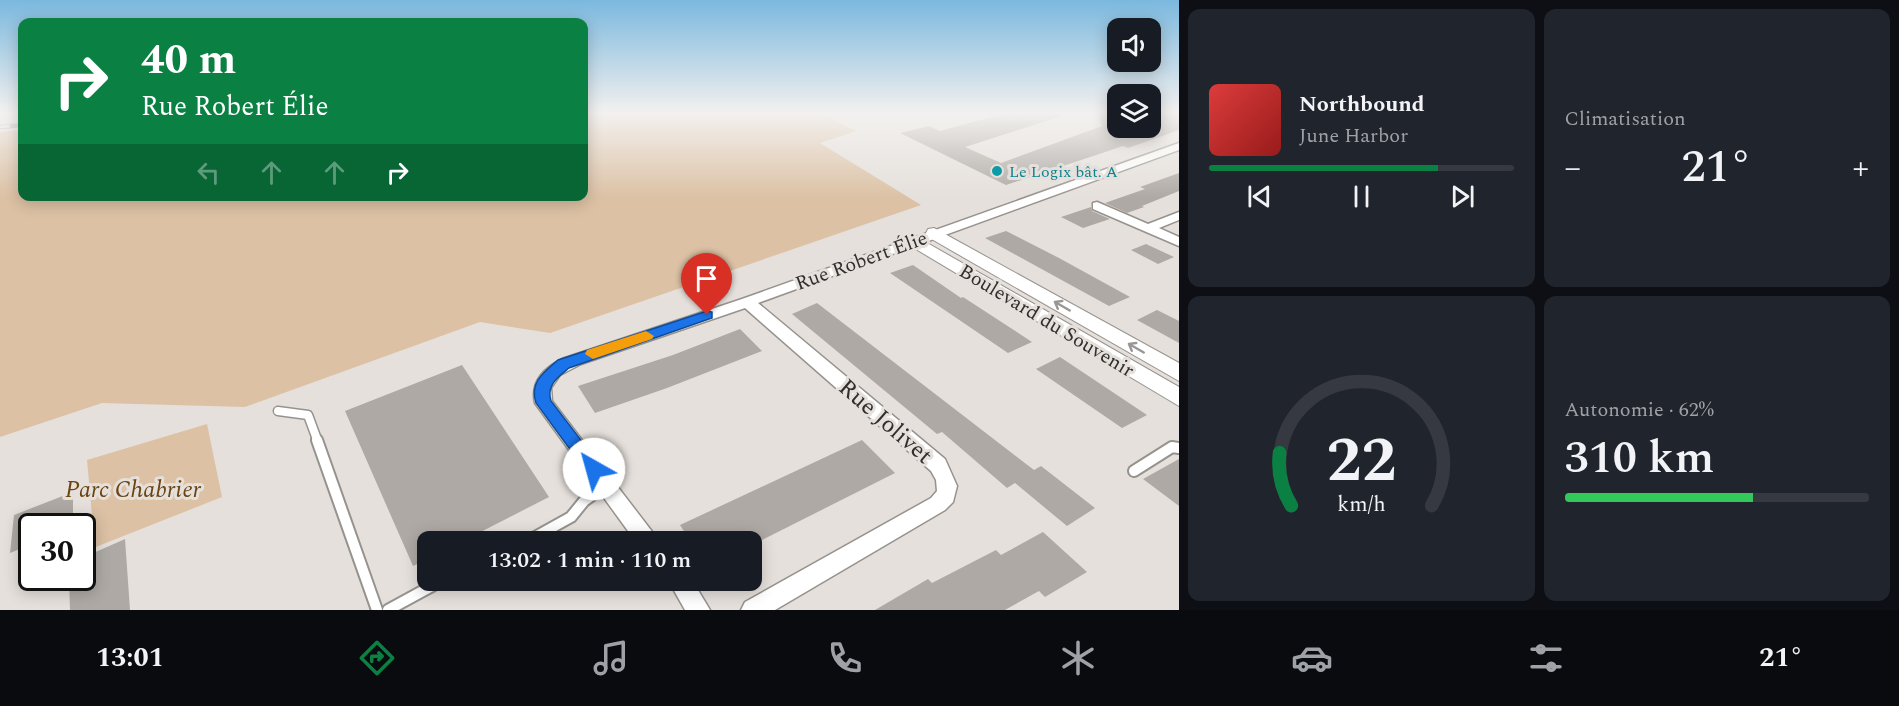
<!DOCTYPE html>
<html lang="fr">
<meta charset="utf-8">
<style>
:root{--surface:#171b24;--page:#20242c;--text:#f1f3f6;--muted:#9ea1a6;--line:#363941;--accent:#0b8043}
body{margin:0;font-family:Spectral,serif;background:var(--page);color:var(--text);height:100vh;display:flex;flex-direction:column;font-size:22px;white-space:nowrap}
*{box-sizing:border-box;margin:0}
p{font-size:20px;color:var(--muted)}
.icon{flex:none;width:33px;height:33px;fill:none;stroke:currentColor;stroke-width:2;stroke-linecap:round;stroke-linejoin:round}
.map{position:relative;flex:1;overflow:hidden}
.details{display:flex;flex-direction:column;gap:9px;padding:9px;background:#0d0f14;width:720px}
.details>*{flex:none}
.guide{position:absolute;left:18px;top:18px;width:570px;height:183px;border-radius:12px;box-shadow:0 3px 15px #0003;background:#0b8043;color:#fff;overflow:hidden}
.fabs{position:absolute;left:1107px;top:18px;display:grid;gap:12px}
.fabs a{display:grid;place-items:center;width:54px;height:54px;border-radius:12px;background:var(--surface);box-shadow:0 3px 15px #0003;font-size:30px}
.speed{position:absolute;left:18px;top:513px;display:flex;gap:12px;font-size:30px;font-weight:700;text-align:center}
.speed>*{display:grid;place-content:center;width:78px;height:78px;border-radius:50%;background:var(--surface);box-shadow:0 3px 15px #0003;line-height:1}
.speed .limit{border:3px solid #111;border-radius:9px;background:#fff;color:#111}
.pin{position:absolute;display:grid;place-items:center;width:51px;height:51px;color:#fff;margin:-62px -26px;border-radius:50% 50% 50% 0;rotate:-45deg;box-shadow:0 0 6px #0007}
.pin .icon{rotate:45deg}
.me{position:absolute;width:66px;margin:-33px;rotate:322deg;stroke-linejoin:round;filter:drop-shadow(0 0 4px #0008)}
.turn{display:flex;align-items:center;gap:21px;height:126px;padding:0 24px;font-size:27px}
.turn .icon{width:78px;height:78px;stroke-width:2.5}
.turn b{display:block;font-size:42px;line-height:51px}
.lanes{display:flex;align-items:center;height:57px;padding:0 24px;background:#0003;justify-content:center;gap:30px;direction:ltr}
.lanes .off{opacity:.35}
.big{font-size:45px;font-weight:600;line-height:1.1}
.details .card{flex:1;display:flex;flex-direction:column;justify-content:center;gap:9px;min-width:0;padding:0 21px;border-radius:12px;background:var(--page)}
.details .dial{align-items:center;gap:0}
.dial svg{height:156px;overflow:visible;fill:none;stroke:var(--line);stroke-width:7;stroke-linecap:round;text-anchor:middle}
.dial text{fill:var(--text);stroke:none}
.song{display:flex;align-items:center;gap:18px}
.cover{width:72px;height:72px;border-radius:9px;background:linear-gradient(135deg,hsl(0 70% 55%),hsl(0 70% 35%))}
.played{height:6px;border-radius:3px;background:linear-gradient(90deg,var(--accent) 75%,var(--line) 75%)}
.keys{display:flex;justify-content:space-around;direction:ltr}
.heat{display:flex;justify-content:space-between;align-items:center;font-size:33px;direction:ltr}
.charge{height:9px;border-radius:4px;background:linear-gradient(90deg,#34c759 62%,var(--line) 0)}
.details .tiles{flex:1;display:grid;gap:9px;grid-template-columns:repeat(2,1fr)}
.trip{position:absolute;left:417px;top:531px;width:345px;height:60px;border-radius:12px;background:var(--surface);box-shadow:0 3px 15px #0003;font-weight:600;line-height:60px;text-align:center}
.tab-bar{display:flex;height:96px;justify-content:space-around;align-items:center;background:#090b0e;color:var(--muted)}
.tab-bar .icon{width:42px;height:42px}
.tab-bar .on{color:var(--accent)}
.tab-bar b{font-size:27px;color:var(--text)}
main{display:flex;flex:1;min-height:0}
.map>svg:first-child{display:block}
</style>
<main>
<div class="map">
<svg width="1179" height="610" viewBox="0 0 1179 610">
<rect width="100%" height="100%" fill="#e5e0db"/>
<g fill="#dcc1a4">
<polygon points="584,113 819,113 856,131 820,143 921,205 550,333 480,322 245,407 102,403 0,437 0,132 22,130 22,196 584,196"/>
<polygon points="207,424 222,497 83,552 82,526 77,526 92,515 87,460"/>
</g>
<g fill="#aea9a4">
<polygon points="1005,113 1061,113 1062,116 965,147 1001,163 1102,126 1098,113 1118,113 1118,128 1150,128 1150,113 1179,113 1179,130 1128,148 1123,146 1006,185 900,133 929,126 940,131"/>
<polygon points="1179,173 1179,191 1142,206 1144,207 1127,213 1105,203 1145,189 1140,187"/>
<polygon points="1091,207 1092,211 1110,219 1083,228 1061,217"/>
<polygon points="1006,231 1059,258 1130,297 1109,306 985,238"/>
<polygon points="1146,244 1174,257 1158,264 1131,250"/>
<polygon points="913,265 961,298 963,297 1032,342 1008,353 890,273"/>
<polygon points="817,303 1034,470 1041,466 1095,508 1067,526 1015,483 1007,488 942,432 937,434 792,314"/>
<polygon points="1157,310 1179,321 1179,343 1137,320"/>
<polygon points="740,329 762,351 667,388 595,413 578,386 673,355"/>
<polygon points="1060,357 1147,415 1122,428 1036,369"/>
<polygon points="462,365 549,497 461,542 428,542 428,559 413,566 345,411"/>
<polygon points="862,440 895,473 758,542 691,542 680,525"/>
<polygon points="1179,459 1179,506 1143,479"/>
<polygon points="73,492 73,526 32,526 32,544 10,553 14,515"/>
<polygon points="1043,532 1087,572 1045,597 1039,591 1005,610 875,610 928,579 932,583 996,550 1001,555"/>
<polygon points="125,539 130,610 70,610 69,578 82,578 82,558"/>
</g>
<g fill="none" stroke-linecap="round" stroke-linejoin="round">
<defs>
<polyline id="service-far1" points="278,411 308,415 318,442"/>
<g id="service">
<polyline points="317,440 377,610"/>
<polyline points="1134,471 1172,447 1179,448"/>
<polyline points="526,542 571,517 584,501 605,486"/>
<polyline points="388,610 443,580"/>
</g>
<g id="minor">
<path d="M1179,143V150L758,303L945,459L957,486L953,502L945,510L775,610H741L745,602L931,498L937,491L936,480L931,471L745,308L581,364L560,375L551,388L552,401L660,542H636L535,403C530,381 544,368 562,359L742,299Z"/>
<polygon points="1097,202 1148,224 1179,212 1179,220 1159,228 1179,237 1179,246 1093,209 1093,203"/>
<polygon points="668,580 692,580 710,610 685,610"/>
</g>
<g id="tertiary">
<polygon points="934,228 1179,363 1179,381 928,237 926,233 928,229"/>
<polygon points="915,236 1179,387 1179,406 909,245 906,241 909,237"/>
</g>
</defs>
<use href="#service-far1" stroke="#96928d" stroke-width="11"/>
<use href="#service" stroke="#96928d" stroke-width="14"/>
<use href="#minor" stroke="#96928d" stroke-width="3"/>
<use href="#tertiary" stroke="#96928d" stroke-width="2"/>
<use href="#service-far1" stroke="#fff" stroke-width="8"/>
<use href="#service" stroke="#fff" stroke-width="10"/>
<use href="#minor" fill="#fff" fill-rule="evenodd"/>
<use href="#tertiary" fill="#fff" fill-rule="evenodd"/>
<defs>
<polyline id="rail" points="0,127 22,125"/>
</defs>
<use href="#rail" stroke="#8f8c88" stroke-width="4.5"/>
<use href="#rail" stroke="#e5e0db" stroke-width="3" stroke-dasharray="10" stroke-linecap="butt"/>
</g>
<defs><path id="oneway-shaft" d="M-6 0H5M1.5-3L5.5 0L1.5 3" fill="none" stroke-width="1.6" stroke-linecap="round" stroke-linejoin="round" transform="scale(1.5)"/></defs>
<g stroke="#989796">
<use href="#oneway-shaft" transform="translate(1062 306) rotate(-150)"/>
<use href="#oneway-shaft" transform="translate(1136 348) rotate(-150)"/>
</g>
<linearGradient id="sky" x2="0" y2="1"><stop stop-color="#7bb8de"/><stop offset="0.57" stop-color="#f3f1ef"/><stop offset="1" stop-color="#f3f1ef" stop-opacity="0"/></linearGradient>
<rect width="1179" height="198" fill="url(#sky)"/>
<path fill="#1a73e8" stroke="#114b97" stroke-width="1.5" d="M707,311L712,312V318L569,368C558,377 546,385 551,401L603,469L601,474L594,477L588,474L536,403C529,382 544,372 558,360Z"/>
<polygon fill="#f59e0b" points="646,331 654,336 652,339 593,359 585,354 587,350"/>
<circle fill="#0f9aa8" stroke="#e5e0db" stroke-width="2" cx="997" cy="171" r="6"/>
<g text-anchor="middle" stroke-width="6" stroke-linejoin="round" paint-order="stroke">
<g font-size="16" fill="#0d838f" stroke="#e5e0db" text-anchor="start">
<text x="1009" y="177">Le Logix bât. A</text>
</g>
<g font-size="20" fill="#312f2d" stroke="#e5e0db">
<text transform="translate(861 260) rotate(-20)" y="7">Rue Robert Élie</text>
<text transform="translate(1047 320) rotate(31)" y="7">Boulevard du Souvenir</text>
</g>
<g font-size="24" fill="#312f2d" stroke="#e5e0db">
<text transform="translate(886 421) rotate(41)" y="8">Rue Jolivet</text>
</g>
<g font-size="24" font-style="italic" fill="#6b4410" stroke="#e5e0db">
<text x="133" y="497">Parc Chabrier</text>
</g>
</g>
</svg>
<div class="fabs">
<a><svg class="icon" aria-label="sound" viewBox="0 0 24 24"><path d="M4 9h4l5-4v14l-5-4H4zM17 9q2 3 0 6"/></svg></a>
<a><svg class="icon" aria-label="layers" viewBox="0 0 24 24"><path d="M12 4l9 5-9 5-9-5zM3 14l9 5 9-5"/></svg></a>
</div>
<div class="speed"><div class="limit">30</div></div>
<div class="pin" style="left:707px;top:315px;background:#d93025"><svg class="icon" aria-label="arrive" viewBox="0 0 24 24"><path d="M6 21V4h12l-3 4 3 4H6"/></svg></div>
<svg class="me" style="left:594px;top:469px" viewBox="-20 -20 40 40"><circle r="19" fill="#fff"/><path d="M0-13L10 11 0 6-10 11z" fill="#1a73e8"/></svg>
<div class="trip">13:02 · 1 min · 110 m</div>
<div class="guide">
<div class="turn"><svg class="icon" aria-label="right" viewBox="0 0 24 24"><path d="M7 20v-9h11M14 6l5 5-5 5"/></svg><div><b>40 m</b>Rue Robert Élie</div></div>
<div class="lanes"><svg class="icon off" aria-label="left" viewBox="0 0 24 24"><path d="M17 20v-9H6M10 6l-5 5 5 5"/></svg><svg class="icon off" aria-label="ahead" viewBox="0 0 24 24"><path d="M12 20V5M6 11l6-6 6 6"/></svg><svg class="icon off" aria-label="ahead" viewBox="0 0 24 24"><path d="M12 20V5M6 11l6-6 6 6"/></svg><svg class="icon" aria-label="right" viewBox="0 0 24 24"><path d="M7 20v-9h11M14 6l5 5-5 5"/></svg></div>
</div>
</div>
<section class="details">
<div class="tiles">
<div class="card">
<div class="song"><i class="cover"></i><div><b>Northbound</b><p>June Harbor</p></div></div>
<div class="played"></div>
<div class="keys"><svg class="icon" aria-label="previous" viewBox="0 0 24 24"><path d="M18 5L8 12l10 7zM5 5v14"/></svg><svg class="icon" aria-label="pause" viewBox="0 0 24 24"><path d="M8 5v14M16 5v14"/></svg><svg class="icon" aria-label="next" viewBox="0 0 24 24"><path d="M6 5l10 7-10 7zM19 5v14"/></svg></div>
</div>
<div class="card"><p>Climatisation</p>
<div class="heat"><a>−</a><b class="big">21°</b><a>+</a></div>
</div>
<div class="card dial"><svg viewBox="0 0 100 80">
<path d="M14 69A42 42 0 1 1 86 69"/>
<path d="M14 69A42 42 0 0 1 8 42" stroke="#0b8043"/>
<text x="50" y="56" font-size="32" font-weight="700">22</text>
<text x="50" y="72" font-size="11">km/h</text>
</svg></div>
<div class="card"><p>Autonomie · 62%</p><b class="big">310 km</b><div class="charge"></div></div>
</div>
</section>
</main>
<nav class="tab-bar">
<b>13:01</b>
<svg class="icon on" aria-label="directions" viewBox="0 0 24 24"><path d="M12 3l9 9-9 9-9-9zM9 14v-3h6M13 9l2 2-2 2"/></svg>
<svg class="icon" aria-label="music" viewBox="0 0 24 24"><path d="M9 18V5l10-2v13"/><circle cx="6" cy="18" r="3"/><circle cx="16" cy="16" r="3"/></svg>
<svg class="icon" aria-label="phone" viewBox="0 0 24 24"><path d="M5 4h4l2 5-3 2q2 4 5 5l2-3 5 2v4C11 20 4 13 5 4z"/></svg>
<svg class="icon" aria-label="climate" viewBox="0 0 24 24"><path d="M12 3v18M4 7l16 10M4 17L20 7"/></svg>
<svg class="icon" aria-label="car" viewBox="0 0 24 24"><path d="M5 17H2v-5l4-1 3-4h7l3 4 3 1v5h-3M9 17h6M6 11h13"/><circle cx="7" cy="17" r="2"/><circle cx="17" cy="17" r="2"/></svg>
<svg class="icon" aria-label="filters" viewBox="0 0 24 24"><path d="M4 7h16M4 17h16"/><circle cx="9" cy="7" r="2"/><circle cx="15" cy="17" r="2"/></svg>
<b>21°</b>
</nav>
